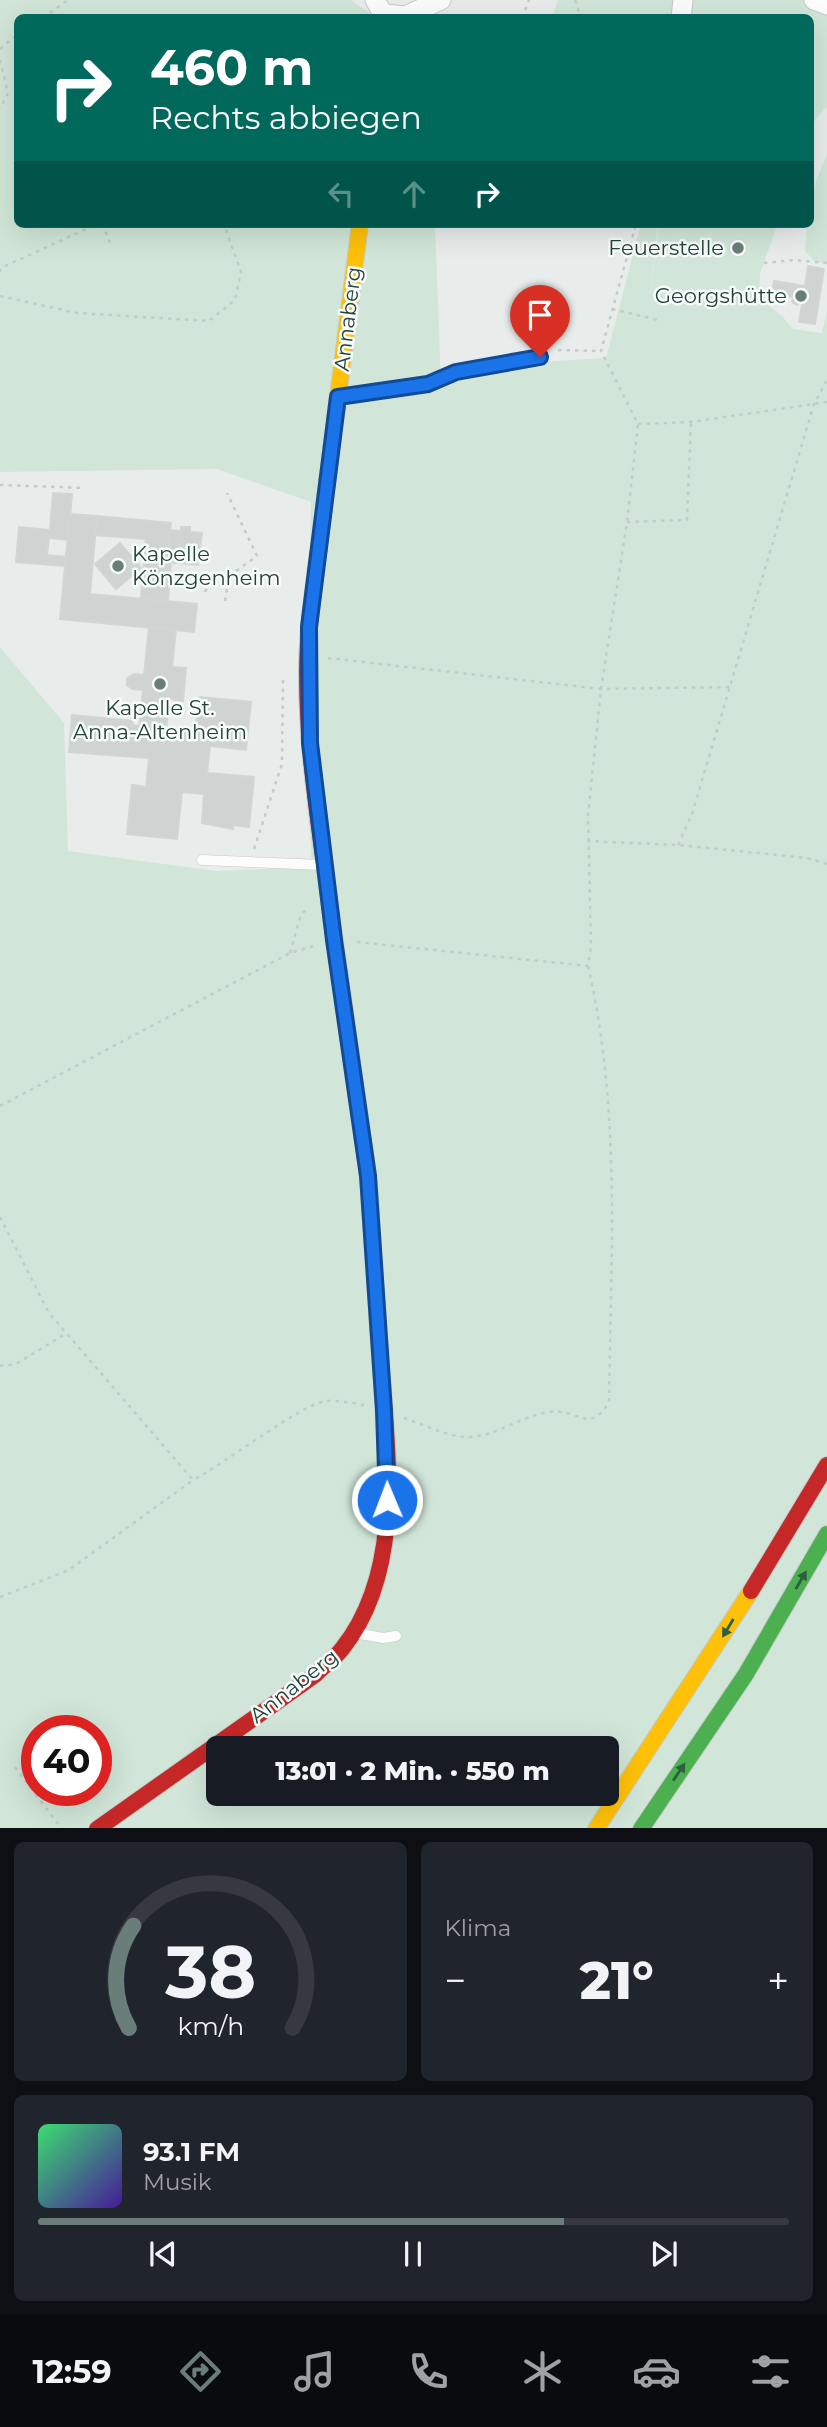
<!DOCTYPE html>
<html lang="de">
<meta charset="utf-8">
<style>
:root{--surface:#171b24;--page:#20242c;--text:#f1f3f6;--muted:#9ea1a6;--line:#363941;--accent:#697e78}
body{margin:0;font-family:Montserrat,sans-serif;background:var(--page);color:var(--text);height:100vh;display:flex;flex-direction:column;font-size:26px;white-space:nowrap}
*{box-sizing:border-box;margin:0}
p{font-size:23px;color:var(--muted)}
.icon{flex:none;width:38px;height:38px;fill:none;stroke:currentColor;stroke-width:2;stroke-linecap:round;stroke-linejoin:round}
.map{position:relative;height:1828px;overflow:hidden}
.panel{display:flex;flex-direction:column;gap:14px;padding:14px;background:#0d0f14;flex:1}
.panel>*{flex:none}
.hud{position:absolute;left:14px;top:14px;width:800px;height:214px;border-radius:10px;box-shadow:0 7px 28px #0002;background:#00695c;color:#fff;overflow:hidden}
.speed{position:absolute;left:21px;top:1715px;display:flex;gap:14px;font-size:35px;font-weight:700;text-align:center}
.speed>*{display:grid;place-content:center;width:91px;height:91px;border-radius:50%;background:var(--surface);box-shadow:0 7px 28px #0002;line-height:1}
.speed .limit{border:10px solid #d22;background:#fff;color:#111}
.pin{position:absolute;display:grid;place-items:center;width:60px;height:60px;color:#fff;margin:-72px -30px;border-radius:50% 50% 50% 0;rotate:-45deg;box-shadow:0 0 7px #0007}
.pin .icon{rotate:45deg}
.me{position:absolute;width:77px;margin:-38px;rotate:359deg;stroke-linejoin:round;filter:drop-shadow(0 0 5px #0008)}
.turn{display:flex;align-items:center;gap:24px;height:147px;padding:0 21px;font-size:32px}
.turn .icon{width:91px;height:91px;stroke-width:2.5}
.turn b{display:block;font-size:49px;line-height:60px}
.lanes{display:flex;align-items:center;height:66px;padding:0 21px;background:#0003;justify-content:center;gap:35px;direction:ltr}
.lanes .off{opacity:.35}
.big{font-size:52px;font-weight:800;line-height:1.1}
.panel .widget{flex:1;display:flex;flex-direction:column;justify-content:center;gap:10px;min-width:0;padding:0 24px;border-radius:10px;background:var(--page)}
.panel .dial{align-items:center;gap:0}
.dial svg{height:182px;overflow:visible;fill:none;stroke:var(--line);stroke-width:7;stroke-linecap:round;text-anchor:middle}
.dial text{fill:var(--text);stroke:none}
.song{display:flex;align-items:center;gap:21px}
.cover{width:84px;height:84px;border-radius:10px;background:linear-gradient(135deg,hsl(140 70% 55%),hsl(260 70% 35%))}
.played{height:7px;border-radius:4px;background:linear-gradient(90deg,var(--accent) 70%,var(--line) 70%)}
.keys{display:flex;justify-content:space-around;direction:ltr}
.heat{display:flex;justify-content:space-between;align-items:center;font-size:38px;direction:ltr}
.panel .tiles{flex:1;display:grid;gap:14px;grid-template-columns:1fr 1fr}
.widget:last-child{grid-column:span 2}
.trip{position:absolute;left:206px;top:1736px;width:413px;height:70px;border-radius:10px;background:var(--surface);box-shadow:0 7px 28px #0002;font-weight:800;line-height:70px;text-align:center}
.tabs{display:flex;height:112px;justify-content:space-around;align-items:center;background:#090b0e;color:var(--muted)}
.tabs .icon{width:49px;height:49px}
.tabs .on{color:var(--accent)}
.tabs b{font-size:32px;color:var(--text)}
.map>svg:first-child{display:block}
</style>
<div class="map">
<svg width="827" height="1829" viewBox="0 0 827 1829">
<rect width="100%" height="100%" fill="#e8edeb"/>
<g fill="#d1e6d8" fill-rule="evenodd">
<path d="M0,0H351L375,17L18,18V224H435L441,384L539,362L606,358L641,224H658L650,296L659,224H788L787,228L777,225L760,274L759,298L782,316L793,329L822,333L827,311V1828H0V647L64,723L68,851L216,871L312,867L305,755L311,502L217,469L0,472ZM37,1731H96V1790H37ZM219,1748H607V1794H219Z"/>
<polygon points="558,0 827,0 827,107 816,118 810,131 810,18 552,18"/>
<polygon points="827,154 827,263 815,262 805,251 807,224 810,224 815,184"/>
</g>
<g fill="#cfd4d2" stroke="#d1d6d4" stroke-width="2">
<circle cx="738" cy="248" r="8"/>
<polygon points="808,266 824,269 815,324 799,322 803,299 797,305 792,302 793,297 772,294 774,281 805,286"/>
<polygon points="53,493 72,494 68,540 49,538 47,555 66,557 65,566 16,562 19,527 50,530"/>
<polygon points="70,514 97,516 90,594 197,604 194,632 60,619"/>
<polygon points="97,516 171,523 167,562 171,562 168,601 141,599 146,539 95,535"/>
<polygon points="181,527 190,527 190,532 202,533 198,565 167,562 170,530 181,531"/>
<polygon points="120,543 141,568 116,589 95,564"/>
<polygon points="149,627 176,630 172,667 186,668 183,701 170,699 166,729 197,732 195,729 200,697 251,702 246,750 210,746 207,773 254,777 249,827 234,825 233,829 202,823 204,794 182,792 177,839 127,834 132,785 146,787 149,758 69,752 72,715 133,721 132,725 139,726 143,690 132,689 127,685 127,678 134,674 144,675"/>
</g>
<g fill="none" stroke-linecap="round" stroke-linejoin="round">
<defs>
<g id="lane">
<polyline points="339,397 427,384 456,372 540,357"/>
<polyline points="202,860 323,865"/>
<polyline points="355,1633 383,1638 396,1636"/>
</g>
<g id="street">
<polyline points="375,0 385,18"/>
<polyline points="814,0 827,5"/>
<polyline points="385,14 405,16 441,0"/>
<polyline points="681,18 683,0"/>
</g>
<polyline id="fast" points="641,1829 746,1674 827,1534"/>
<g id="slow">
<polyline points="321,530 360,224"/>
<polyline points="331,913 368,1176 380,1355"/>
<polyline points="596,1829 751,1591"/>
</g>
<g id="jam">
<path d="M321,530C315,578 307,626 307,674C307,754 320,833 331,913"/>
<polyline points="751,1591 827,1465"/>
<path d="M97,1829L315,1675C324,1666 335,1658 342,1649C406,1569 387,1449 380,1355"/>
</g>
</defs>
<use href="#lane" stroke="#c5cac8" stroke-width="11"/>
<use href="#street" stroke="#c5cac8" stroke-width="21"/>
<use href="#fast" stroke="#c3cbc8" stroke-width="18"/>
<use href="#slow" stroke="#c3cbc8" stroke-width="18"/>
<use href="#jam" stroke="#c3cbc8" stroke-width="18"/>
<g stroke="#c3ccca" stroke-width="2.5" stroke-dasharray="3.5 5" stroke-linecap="butt">
<polyline points="575,0 581,18"/>
<polyline points="43,18 68,0"/>
<polyline points="522,18 529,0"/>
<polyline points="0,49 18,34"/>
<polyline points="0,60 8,93 0,109"/>
<polyline points="102,224 111,245"/>
<polyline points="764,263 794,260 827,263"/>
<polyline points="0,272 1,268 97,224"/>
<polyline points="0,296 77,313 209,321 235,300 241,272 224,224"/>
<polyline points="612,309 658,320"/>
<polyline points="558,350 600,351"/>
<polyline points="638,424 691,422 827,402"/>
<polyline points="0,485 85,488"/>
<polyline points="627,522 687,520 691,422"/>
<polyline points="205,592 215,573 228,576"/>
<polyline points="225,601 229,576 257,556 227,493"/>
<polyline points="328,658 601,689 729,687"/>
<polyline points="587,841 678,845 807,858 827,864"/>
<polyline points="678,845 692,814 814,404 827,380"/>
<polyline points="254,849 282,764 283,676"/>
<polyline points="357,942 588,966 591,947 588,816 601,689 627,522 638,424 601,351 636,224"/>
<polyline points="290,953 301,914 308,909"/>
<polyline points="0,1106 290,953 317,945"/>
<path d="M0,1217L49,1313L193,1480C223,1465 301,1404 326,1401C337,1400 353,1403 364,1405"/>
<polyline points="0,1366 16,1364 65,1334"/>
<path d="M404,1418C422,1424 446,1436 466,1437C494,1438 520,1416 549,1412C577,1407 589,1436 609,1402C611,1256 621,1109 588,966"/>
<polyline points="0,1597 69,1570 193,1480"/>
<polyline points="15,1767 62,1829"/>
</g>
<use href="#lane" stroke="#fcfcfc" stroke-width="10"/>
<use href="#street" stroke="#fcfcfc" stroke-width="19"/>
<use href="#fast" stroke="#4caf50" stroke-width="16"/>
<use href="#slow" stroke="#ffc107" stroke-width="16"/>
<use href="#jam" stroke="#c62828" stroke-width="16"/>
</g>
<defs><path id="oneway-solid" d="M-6-.8H1V-3.2L6.5 0L1 3.2V.8H-6Z" transform="scale(1.75)"/></defs>
<g fill="#2e5d40">
<use href="#oneway-solid" transform="translate(801 1580) rotate(-60)"/>
<use href="#oneway-solid" transform="translate(728 1628) rotate(121)"/>
<use href="#oneway-solid" transform="translate(679 1772) rotate(-56)"/>
</g>
<g fill="none" stroke-linecap="round" stroke-linejoin="round">
<defs>
<polyline id="route" points="387,1500 384,1411 368,1176 334,940 310,743 309,627 338,397 428,384 456,372 540,357"/>
</defs>
<use href="#route" stroke="#114b97" stroke-width="18"/>
<use href="#route" stroke="#1a73e8" stroke-width="12"/>
</g>
<g fill="#697e78" stroke="#f7fbf9" stroke-width="2.5">
<circle cx="738" cy="248" r="7"/>
<circle cx="801" cy="296" r="7"/>
<circle cx="118" cy="566" r="7"/>
<circle cx="160" cy="684" r="7"/>
</g>
<g text-anchor="middle" stroke-width="5" stroke-linejoin="round" paint-order="stroke">
<g font-size="21" fill="#24423a" stroke="#f7fbf9" text-anchor="end">
<text x="724" y="255">Feuerstelle</text>
<text x="787" y="303">Georgshütte</text>
<text x="132" y="561" text-anchor="start">Kapelle<tspan x="132" dy="24">Könzgenheim</tspan></text>
<text x="160" y="715" text-anchor="middle">Kapelle St.<tspan x="160" dy="24">Anna-Altenheim</tspan></text>
</g>
<g font-size="21" fill="#24423a" stroke="#f7fbf9">
<text transform="translate(348 319) rotate(-83)" y="7">Annaberg</text>
<text transform="translate(294 1686) rotate(-38)" y="7">Annaberg</text>
</g>
</g>
</svg>
<div class="speed"><div class="limit">40</div></div>
<div class="pin" style="left:540px;top:357px;background:#d93025"><svg class="icon" aria-label="arrive" viewBox="0 0 24 24"><path d="M6 21V4h12l-3 4 3 4H6"/></svg></div>
<svg class="me" style="left:387px;top:1500px" viewBox="-20 -20 40 40"><circle r="17" fill="#1a73e8" stroke="#fff" stroke-width="3"/><path d="M0-11L8 9 0 5-8 9z" fill="#fff"/></svg>
<div class="trip">13:01 · 2 Min. · 550 m</div>
<div class="hud">
<div class="turn"><svg class="icon" aria-label="right" viewBox="0 0 24 24"><path d="M7 20v-9h11M14 6l5 5-5 5"/></svg><div><b>460 m</b>Rechts abbiegen</div></div>
<div class="lanes"><svg class="icon off" aria-label="left" viewBox="0 0 24 24"><path d="M17 20v-9H6M10 6l-5 5 5 5"/></svg><svg class="icon off" aria-label="ahead" viewBox="0 0 24 24"><path d="M12 20V5M6 11l6-6 6 6"/></svg><svg class="icon" aria-label="right" viewBox="0 0 24 24"><path d="M7 20v-9h11M14 6l5 5-5 5"/></svg></div>
</div>
</div>
<section class="panel">
<div class="tiles">
<div class="widget dial"><svg viewBox="0 0 100 80">
<path d="M14 69A42 42 0 1 1 86 69"/>
<path d="M14 69A42 42 0 0 1 16 24" stroke="#697e78"/>
<text x="50" y="56" font-size="32" font-weight="700">38</text>
<text x="50" y="72" font-size="11">km/h</text>
</svg></div>
<div class="widget"><p>Klima</p>
<div class="heat"><a>−</a><b class="big">21°</b><a>+</a></div>
</div>
<div class="widget">
<div class="song"><i class="cover"></i><div><b>93.1 FM</b><p>Musik</p></div></div>
<div class="played"></div>
<div class="keys"><svg class="icon" aria-label="previous" viewBox="0 0 24 24"><path d="M18 5L8 12l10 7zM5 5v14"/></svg><svg class="icon" aria-label="pause" viewBox="0 0 24 24"><path d="M8 5v14M16 5v14"/></svg><svg class="icon" aria-label="next" viewBox="0 0 24 24"><path d="M6 5l10 7-10 7zM19 5v14"/></svg></div>
</div>
</div>
</section>
<nav class="tabs">
<b>12:59</b>
<svg class="icon on" aria-label="directions" viewBox="0 0 24 24"><path d="M12 3l9 9-9 9-9-9zM9 14v-3h6M13 9l2 2-2 2"/></svg>
<svg class="icon" aria-label="music" viewBox="0 0 24 24"><path d="M9 18V5l10-2v13"/><circle cx="6" cy="18" r="3"/><circle cx="16" cy="16" r="3"/></svg>
<svg class="icon" aria-label="phone" viewBox="0 0 24 24"><path d="M5 4h4l2 5-3 2q2 4 5 5l2-3 5 2v4C11 20 4 13 5 4z"/></svg>
<svg class="icon" aria-label="climate" viewBox="0 0 24 24"><path d="M12 3v18M4 7l16 10M4 17L20 7"/></svg>
<svg class="icon" aria-label="car" viewBox="0 0 24 24"><path d="M5 17H2v-5l4-1 3-4h7l3 4 3 1v5h-3M9 17h6M6 11h13"/><circle cx="7" cy="17" r="2"/><circle cx="17" cy="17" r="2"/></svg>
<svg class="icon" aria-label="filters" viewBox="0 0 24 24"><path d="M4 7h16M4 17h16"/><circle cx="9" cy="7" r="2"/><circle cx="15" cy="17" r="2"/></svg>
</nav>
